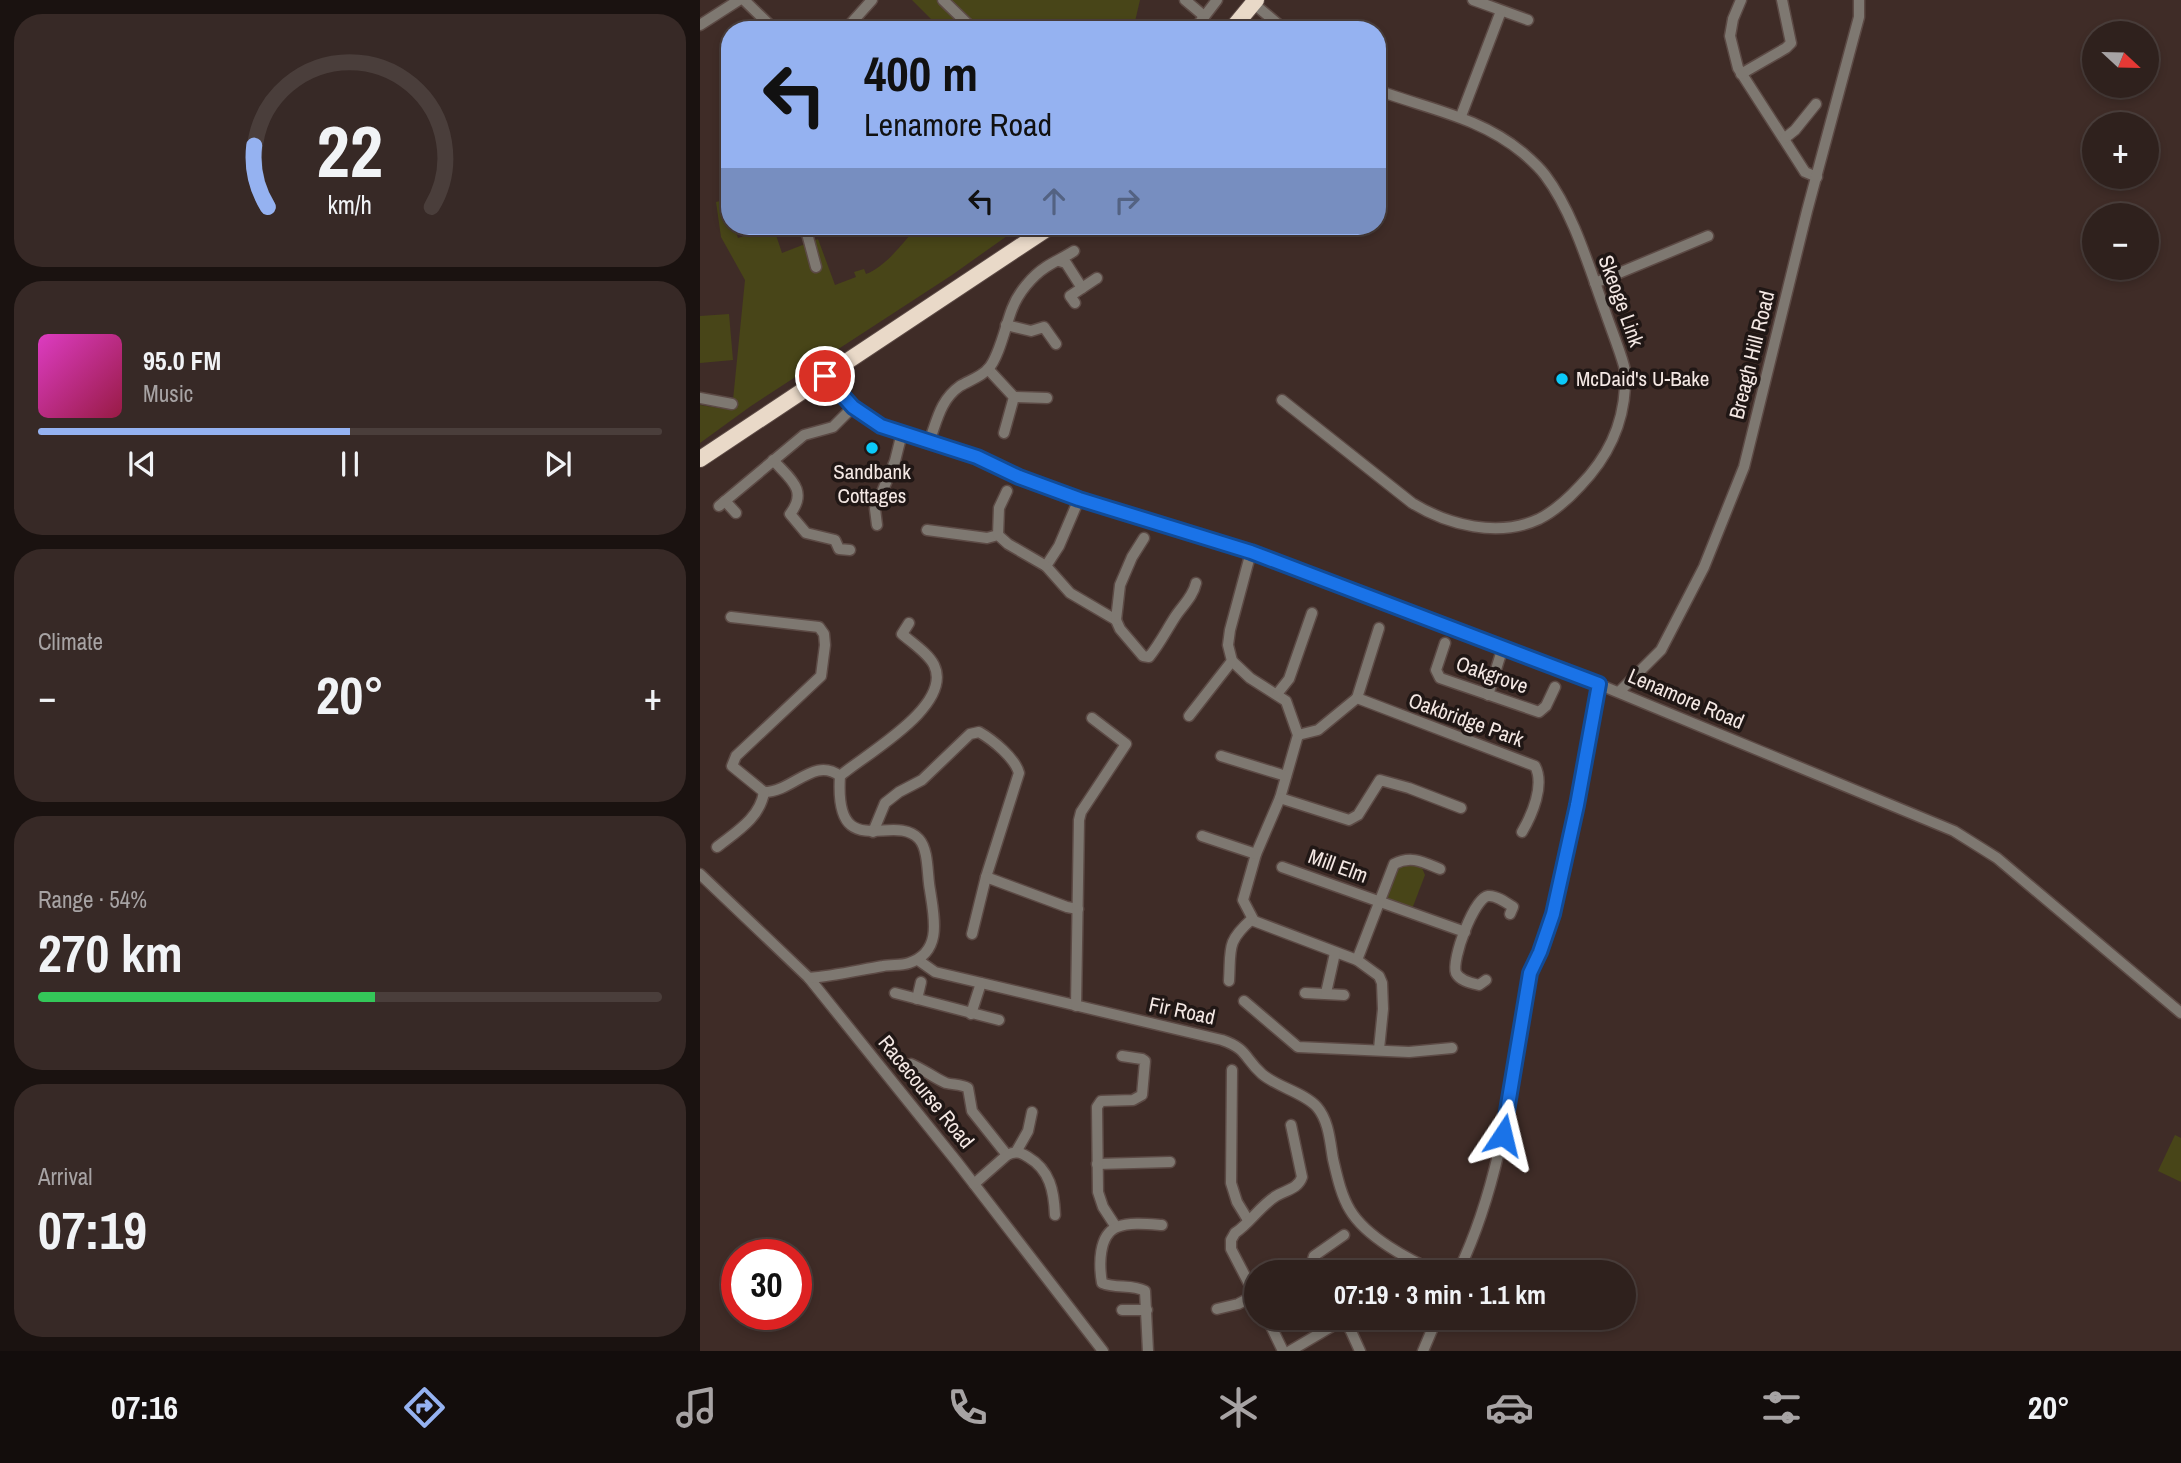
<!DOCTYPE html>
<meta charset="utf-8">
<style>
:root{--surface:#2f211d;--page:#372926;--text:#f1f3f6;--muted:#a7a3a4;--line:#4a3e3b;--accent:#95b2f1}
body{margin:0;font-family:"Archivo Narrow",sans-serif;background:var(--page);color:var(--text);height:100vh;display:flex;flex-direction:column;font-size:26px;white-space:nowrap}
*{box-sizing:border-box;margin:0}
p{font-size:23px;color:var(--muted)}
.icon{flex:none;width:38px;height:38px;fill:none;stroke:currentColor;stroke-width:2;stroke-linecap:round;stroke-linejoin:round}
.map{position:relative;flex:1;overflow:hidden}
.drawer{display:flex;flex-direction:column;gap:14px;padding:14px;background:#1a1210;width:700px}
.drawer>*{flex:none}
.top-card{position:absolute;left:21px;top:21px;width:665px;height:214px;border-radius:28px;box-shadow:0 4px 10px #0003,0 0 0 2px var(--line);background:#95b2f1;color:#111;overflow:hidden}
.needle{width:46px;rotate:112deg}
.tools{position:absolute;left:1382px;top:21px;display:grid;gap:14px}
.tools a{display:grid;place-items:center;width:77px;height:77px;border-radius:50%;background:var(--surface);box-shadow:0 4px 10px #0003,0 0 0 2px var(--line);font-size:35px}
.speed{position:absolute;left:21px;top:1239px;display:flex;gap:14px;font-size:35px;font-weight:700;text-align:center}
.speed>*{display:grid;place-content:center;width:91px;height:91px;border-radius:50%;background:var(--surface);box-shadow:0 4px 10px #0003,0 0 0 2px var(--line);line-height:1}
.speed .limit{border:10px solid #d22;background:#fff;color:#111}
.pin{position:absolute;display:grid;place-items:center;width:60px;height:60px;color:#fff;margin:-30px;border:4px solid #fff;border-radius:50%;box-shadow:0 2px 7px #0007}
.me{position:absolute;width:77px;margin:-38px;rotate:10deg;stroke-linejoin:round;filter:drop-shadow(0 0 5px #0008)}
.turn{display:flex;align-items:center;gap:24px;height:147px;padding:0 28px;font-size:32px}
.turn .icon{width:91px;height:91px;stroke-width:2.5}
.turn b{display:block;font-size:49px;line-height:60px}
.lanes{display:flex;align-items:center;height:66px;padding:0 28px;background:#0003;justify-content:center;gap:35px;direction:ltr}
.lanes .off{opacity:.35}
.big{font-size:52px;font-weight:700;line-height:1.1}
.drawer .card{flex:1;display:flex;flex-direction:column;justify-content:center;gap:10px;min-width:0;padding:0 24px;border-radius:28px;background:var(--page)}
.drawer .dial{align-items:center;gap:0}
.dial svg{height:182px;overflow:visible;fill:none;stroke:var(--line);stroke-width:7;stroke-linecap:round;text-anchor:middle}
.dial text{fill:var(--text);stroke:none}
.song{display:flex;align-items:center;gap:21px}
.cover{width:84px;height:84px;border-radius:10px;background:linear-gradient(135deg,hsl(310 70% 55%),hsl(340 70% 35%))}
.played{height:7px;border-radius:4px;background:linear-gradient(90deg,var(--accent) 50%,var(--line) 50%)}
.keys{display:flex;justify-content:space-around;direction:ltr}
.heat{display:flex;justify-content:space-between;align-items:center;font-size:38px;direction:ltr}
.charge{height:10px;border-radius:5px;background:linear-gradient(90deg,#34c759 54%,var(--line) 0)}
.trip{position:absolute;left:544px;top:1260px;width:392px;height:70px;border-radius:35px;background:var(--surface);box-shadow:0 4px 10px #0003,0 0 0 2px var(--line);font-weight:700;line-height:70px;text-align:center}
.dock{display:flex;height:112px;justify-content:space-around;align-items:center;background:#130d0c;color:var(--muted)}
.dock .icon{width:49px;height:49px}
.dock .selected{color:var(--accent)}
.dock b{font-size:32px;color:var(--text)}
main{display:flex;flex:1;min-height:0}
.map>svg:first-child{display:block}
</style>
<main>
<section class="drawer">
<div class="card dial"><svg viewBox="0 0 100 80">
<path d="M14 69A42 42 0 1 1 86 69"/>
<path d="M14 69A42 42 0 0 1 8 42" stroke="#95b2f1"/>
<text x="50" y="56" font-size="32" font-weight="700">22</text>
<text x="50" y="72" font-size="11">km/h</text>
</svg></div>
<div class="card">
<div class="song"><i class="cover"></i><div><b>95.0 FM</b><p>Music</p></div></div>
<div class="played"></div>
<div class="keys"><svg class="icon" aria-label="previous" viewBox="0 0 24 24"><path d="M18 5L8 12l10 7zM5 5v14"/></svg><svg class="icon" aria-label="pause" viewBox="0 0 24 24"><path d="M8 5v14M16 5v14"/></svg><svg class="icon" aria-label="next" viewBox="0 0 24 24"><path d="M6 5l10 7-10 7zM19 5v14"/></svg></div>
</div>
<div class="card"><p>Climate</p>
<div class="heat"><a>−</a><b class="big">20°</b><a>+</a></div>
</div>
<div class="card"><p>Range · 54%</p><b class="big">270 km</b><div class="charge"></div></div>
<div class="card"><p>Arrival</p><b class="big">07:19</b></div>
</section>
<div class="map">
<svg width="1481" height="1351" viewBox="0 0 1481 1351">
<rect width="100%" height="100%" fill="#3f2c27"/>
<g fill="#484518">
<polygon points="212,0 440,0 433,30 242,30"/>
<path d="M20,201L30,216V226H34L38,238L73,226L82,253L118,239L135,285L156,277L154,272L164,269L166,274C187,266 203,242 218,226H321L252,275L51,406L0,443V405L32,410L45,280L21,237L16,202Z"/>
<polygon points="29,314 33,360 0,363 0,316"/>
<polygon points="706,864 722,868 725,875 712,909 687,899 695,871"/>
<polygon points="1475,1135 1481,1138 1481,1182 1458,1171"/>
</g>
<g fill="none" stroke-linecap="round" stroke-linejoin="round">
<defs>
<g id="minor">
<polyline points="44,0 75,30"/>
<polyline points="243,0 274,30"/>
<polyline points="485,0 504,16"/>
<polyline points="773,0 828,20"/>
<polyline points="1041,0 1033,19 1030,36 1038,68 1105,172 1117,177"/>
<polyline points="553,3 585,30"/>
<polyline points="0,25 39,0"/>
<polyline points="145,30 172,0"/>
<polyline points="494,30 517,0"/>
<polyline points="1041,74 1086,48 1091,43 1082,0"/>
<polyline points="761,116 801,11"/>
<polyline points="1085,138 1095,130 1116,104"/>
<polyline points="105,226 116,267"/>
<polyline points="359,261 366,263 382,288 370,296 375,303"/>
<polyline points="895,283 1008,236"/>
<polyline points="382,288 397,278"/>
<polyline points="306,325 331,331 344,327 356,344"/>
<polyline points="288,369 314,397 304,433"/>
<polyline points="125,376 153,407 181,426 277,457 319,477 379,499 551,552 830,656 1254,831 1297,858 1481,1013"/>
<polyline points="314,397 347,398"/>
<polyline points="0,398 32,404"/>
<path d="M582,400L712,503C748,525 798,538 839,519C855,511 868,499 880,486C907,458 923,427 925,387C925,381 926,373 924,366C919,348 911,329 905,311C889,267 873,212 845,175C839,167 830,159 823,153C780,117 728,109 677,90"/>
<path d="M229,442C237,421 240,400 260,386C268,381 281,377 288,369C299,358 306,324 312,309C318,293 332,276 346,267C355,261 365,257 374,251"/>
<path d="M73,460C89,478 109,490 90,514L106,533L135,540L139,549L150,550"/>
<path d="M379,499L359,546L346,566L370,593L416,620L420,629L443,656L449,657C459,645 466,631 475,617C482,606 493,597 496,583"/>
<polyline points="25,501 36,513"/>
<polyline points="19,506 104,435 133,427 153,407"/>
<polyline points="177,525 175,509 195,461 202,433"/>
<polyline points="227,530 287,538 298,535 308,544 346,566"/>
<polyline points="298,535 299,508 307,491"/>
<polyline points="551,552 530,630 528,645 532,661 550,678 586,701 598,735 580,798 556,854 543,900 554,921 657,960 679,976 682,983 683,1009 679,1049"/>
<path d="M31,617L119,627L124,634L125,645L121,676L36,756L32,766L64,792C93,792 114,756 140,776"/>
<polyline points="416,620 420,585 432,557 444,538"/>
<polyline points="745,643 736,670 740,678 839,712 846,706 855,687"/>
<polyline points="919,692 961,650 1004,567 1044,467 1107,211 1159,17 1159,0"/>
<polyline points="577,694 589,679 612,613"/>
<polyline points="788,695 803,647"/>
<polyline points="657,698 679,628"/>
<polyline points="489,716 532,661"/>
<path d="M598,735L618,730L657,698L835,766C845,785 832,815 822,832"/>
<polyline points="521,756 586,776"/>
<polyline points="580,798 649,820 658,815 680,780 709,788 761,808"/>
<path d="M173,832L185,803L199,792L222,780L270,734L279,732C293,740 315,758 319,773L286,877L272,934"/>
<polyline points="502,836 556,854"/>
<path d="M17,847C36,832 60,818 64,792"/>
<polyline points="582,867 765,932"/>
<polyline points="0,874 109,978 257,1162 403,1351"/>
<polyline points="286,877 367,907 378,909"/>
<path d="M218,960L235,972L522,1040C548,1049 544,1058 562,1074C577,1087 605,1093 617,1107C629,1121 630,1142 633,1159C637,1176 641,1195 650,1210C666,1237 709,1260 737,1272"/>
<path d="M657,960L694,864C711,855 723,862 740,869"/>
<path d="M109,978C134,976 159,970 183,966C192,964 200,966 209,963C243,952 234,917 230,890C227,876 229,850 219,839C194,811 134,866 140,776C164,755 254,706 234,665C228,653 212,643 202,634L209,623"/>
<path d="M786,980L779,985C771,983 760,981 756,973C751,960 774,898 788,896C796,895 807,903 813,907L810,914"/>
<path d="M529,981C531,948 526,942 552,919"/>
<polyline points="195,993 299,1020"/>
<polyline points="605,993 644,995"/>
<polyline points="626,993 635,953"/>
<polyline points="217,999 221,982"/>
<polyline points="544,1001 598,1047 709,1052 752,1048"/>
<polyline points="376,1006 379,820 381,812 426,744 392,718"/>
<polyline points="271,1014 281,983"/>
<path d="M211,1064C223,1069 236,1079 246,1083C254,1085 261,1084 268,1088L272,1111L307,1155"/>
<polyline points="532,1070 531,1183 537,1202 548,1220"/>
<polyline points="316,1152 328,1131 332,1112"/>
<polyline points="397,1164 470,1162"/>
<path d="M274,1184L307,1155C315,1151 320,1152 328,1157C350,1170 354,1191 355,1215"/>
<polyline points="416,1227 403,1207 398,1192 397,1107 401,1101 433,1100 442,1095 445,1061 442,1059 422,1056"/>
<polyline points="615,1272 611,1266 614,1256 644,1235"/>
<path d="M758,1272C803,1179 813,1074 830,973L840,952L853,914L877,805L899,683"/>
<path d="M556,1297L531,1249V1240L535,1233C550,1223 560,1206 576,1196C586,1190 598,1189 602,1177L591,1125"/>
<polyline points="517,1309 538,1304 555,1295"/>
<polyline points="422,1310 447,1310"/>
<polyline points="567,1318 583,1351"/>
<polyline points="645,1318 660,1351"/>
<path d="M448,1351L445,1291C432,1284 416,1289 402,1283C399,1266 398,1235 417,1227C430,1222 448,1224 462,1225"/>
<polyline points="590,1351 646,1318"/>
<polyline points="723,1351 737,1318"/>
</g>
<g id="highway">
<polyline points="531,30 556,0"/>
<polyline points="0,459 351,226"/>
</g>
</defs>
<use href="#minor" stroke="#5c4a45" stroke-width="13"/>
<use href="#highway" stroke="#5c4a45" stroke-width="18"/>
<use href="#minor" stroke="#7e7871" stroke-width="10"/>
<use href="#highway" stroke="#e9d9c8" stroke-width="16"/>
</g>
<g fill="none" stroke-linecap="round" stroke-linejoin="round">
<defs>
<polyline id="route" points="125,376 153,407 181,426 277,457 319,477 379,499 551,552 899,684 877,805 853,914 840,952 830,973 803,1135"/>
</defs>
<use href="#route" stroke="#114b97" stroke-width="18"/>
<use href="#route" stroke="#1a73e8" stroke-width="12"/>
</g>
<g fill="#0bcafa" stroke="#201715" stroke-width="2.5">
<circle cx="862" cy="379" r="7"/>
<circle cx="172" cy="448" r="7"/>
</g>
<g text-anchor="middle" stroke-width="7" stroke-linejoin="round" paint-order="stroke">
<g font-size="21" fill="#f4e8e4" stroke="#201715">
<text transform="translate(921 301) rotate(70)" y="7">Skeoge Link</text>
<text transform="translate(1052 355) rotate(-76)" y="7">Breagh Hill Road</text>
<text transform="translate(792 675) rotate(19)" y="7">Oakgrove</text>
<text transform="translate(986 699) rotate(23)" y="7">Lenamore Road</text>
<text transform="translate(766 720) rotate(20)" y="7">Oakbridge Park</text>
<text transform="translate(638 866) rotate(20)" y="7">Mill Elm</text>
<text transform="translate(482 1011) rotate(12)" y="7">Fir Road</text>
<text transform="translate(226 1092) rotate(51)" y="7">Racecourse Road</text>
</g>
<g font-size="21" fill="#f4e8e4" stroke="#201715" text-anchor="start">
<text x="876" y="386">McDaid's U-Bake</text>
<text x="172" y="479" text-anchor="middle">Sandbank<tspan x="172" dy="24">Cottages</tspan></text>
</g>
</g>
</svg>
<div class="tools">
<a><svg class="needle" viewBox="-14 -14 28 28"><path d="M0-13l5 13h-10z" fill="#e53935"/><path d="M0 13l5-13h-10z" fill="#a7a3a4"/></svg></a>
<a>+</a>
<a>−</a>
</div>
<div class="speed"><div class="limit">30</div></div>
<div class="pin" style="left:125px;top:376px;background:#d93025"><svg class="icon" aria-label="arrive" viewBox="0 0 24 24"><path d="M6 21V4h12l-3 4 3 4H6"/></svg></div>
<svg class="me" style="left:803px;top:1135px" viewBox="-20 -20 40 40"><path d="M0-17L14 15 0 8-14 15z" fill="#1a73e8" stroke="#fff" stroke-width="4"/></svg>
<div class="trip">07:19 · 3 min · 1.1 km</div>
<div class="top-card">
<div class="turn"><svg class="icon" aria-label="left" viewBox="0 0 24 24"><path d="M17 20v-9H6M10 6l-5 5 5 5"/></svg><div><b>400 m</b>Lenamore Road</div></div>
<div class="lanes"><svg class="icon" aria-label="left" viewBox="0 0 24 24"><path d="M17 20v-9H6M10 6l-5 5 5 5"/></svg><svg class="icon off" aria-label="ahead" viewBox="0 0 24 24"><path d="M12 20V5M6 11l6-6 6 6"/></svg><svg class="icon off" aria-label="right" viewBox="0 0 24 24"><path d="M7 20v-9h11M14 6l5 5-5 5"/></svg></div>
</div>
</div>
</main>
<nav class="dock">
<b>07:16</b>
<svg class="icon selected" aria-label="directions" viewBox="0 0 24 24"><path d="M12 3l9 9-9 9-9-9zM9 14v-3h6M13 9l2 2-2 2"/></svg>
<svg class="icon" aria-label="music" viewBox="0 0 24 24"><path d="M9 18V5l10-2v13"/><circle cx="6" cy="18" r="3"/><circle cx="16" cy="16" r="3"/></svg>
<svg class="icon" aria-label="phone" viewBox="0 0 24 24"><path d="M5 4h4l2 5-3 2q2 4 5 5l2-3 5 2v4C11 20 4 13 5 4z"/></svg>
<svg class="icon" aria-label="climate" viewBox="0 0 24 24"><path d="M12 3v18M4 7l16 10M4 17L20 7"/></svg>
<svg class="icon" aria-label="car" viewBox="0 0 24 24"><path d="M5 17H2v-5l4-1 3-4h7l3 4 3 1v5h-3M9 17h6M6 11h13"/><circle cx="7" cy="17" r="2"/><circle cx="17" cy="17" r="2"/></svg>
<svg class="icon" aria-label="filters" viewBox="0 0 24 24"><path d="M4 7h16M4 17h16"/><circle cx="9" cy="7" r="2"/><circle cx="15" cy="17" r="2"/></svg>
<b>20°</b>
</nav>
